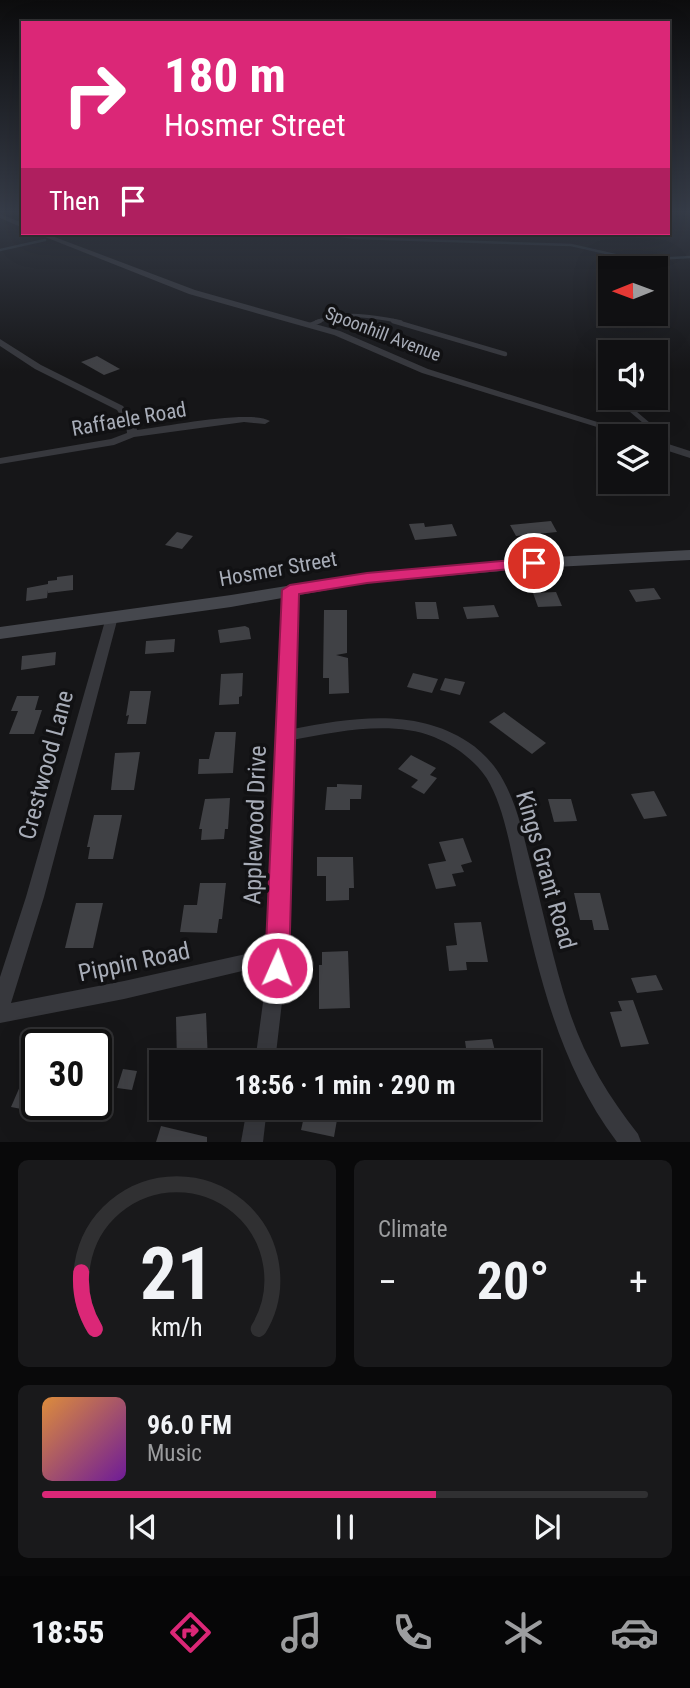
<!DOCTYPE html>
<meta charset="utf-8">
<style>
:root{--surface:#101012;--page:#19191b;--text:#f1f3f6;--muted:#9c9d9f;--line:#303032;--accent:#db2777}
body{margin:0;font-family:"Roboto Condensed",sans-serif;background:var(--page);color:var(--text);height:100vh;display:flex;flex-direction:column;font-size:26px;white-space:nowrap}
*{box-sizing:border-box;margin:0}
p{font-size:23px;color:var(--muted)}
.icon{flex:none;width:38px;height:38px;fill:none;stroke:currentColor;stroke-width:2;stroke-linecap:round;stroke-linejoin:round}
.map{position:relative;height:1142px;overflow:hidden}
.side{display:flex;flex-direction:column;gap:18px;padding:18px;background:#09090a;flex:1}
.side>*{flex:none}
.banner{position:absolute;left:21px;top:21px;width:649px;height:214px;border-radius:0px;box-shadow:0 7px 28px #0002,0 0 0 2px var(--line);background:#db2777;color:#fff;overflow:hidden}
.needle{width:46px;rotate:269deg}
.tools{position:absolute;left:598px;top:256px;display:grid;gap:14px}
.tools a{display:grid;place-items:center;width:70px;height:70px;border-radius:0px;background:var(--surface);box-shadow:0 7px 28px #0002,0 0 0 2px var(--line);font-size:35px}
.speed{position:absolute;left:21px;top:1029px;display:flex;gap:14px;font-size:35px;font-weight:700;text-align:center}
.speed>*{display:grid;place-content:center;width:91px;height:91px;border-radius:50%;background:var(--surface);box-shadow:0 7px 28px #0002,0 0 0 2px var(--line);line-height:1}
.speed .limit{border:4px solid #111;border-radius:10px;background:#fff;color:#111}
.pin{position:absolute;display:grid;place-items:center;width:60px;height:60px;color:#fff;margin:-30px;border:4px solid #fff;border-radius:50%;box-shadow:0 2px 7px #0007}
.me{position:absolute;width:77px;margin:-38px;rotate:2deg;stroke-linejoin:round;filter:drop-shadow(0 0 5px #0008)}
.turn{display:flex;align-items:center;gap:24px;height:147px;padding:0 28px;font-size:32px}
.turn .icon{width:91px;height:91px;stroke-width:2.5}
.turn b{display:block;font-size:49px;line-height:60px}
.then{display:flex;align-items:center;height:66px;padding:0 28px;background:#0003;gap:14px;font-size:26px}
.big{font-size:52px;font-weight:700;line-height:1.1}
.side .card{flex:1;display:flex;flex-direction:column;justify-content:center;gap:10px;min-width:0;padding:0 24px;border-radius:10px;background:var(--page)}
.side .dial{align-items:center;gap:0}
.dial svg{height:182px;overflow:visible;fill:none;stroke:var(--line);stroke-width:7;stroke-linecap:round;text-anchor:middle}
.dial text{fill:var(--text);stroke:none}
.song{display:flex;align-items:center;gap:21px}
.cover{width:84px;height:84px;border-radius:10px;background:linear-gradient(135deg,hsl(30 70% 55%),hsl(280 70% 35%))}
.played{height:7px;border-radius:4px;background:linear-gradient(90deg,var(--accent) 65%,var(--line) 65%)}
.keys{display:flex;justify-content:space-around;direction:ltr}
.heat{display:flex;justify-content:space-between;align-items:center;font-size:38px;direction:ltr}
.side .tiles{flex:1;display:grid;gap:18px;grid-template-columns:1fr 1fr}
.card:last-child{grid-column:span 2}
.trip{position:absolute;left:149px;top:1050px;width:392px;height:70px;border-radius:0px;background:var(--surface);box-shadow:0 7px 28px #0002,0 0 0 2px var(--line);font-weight:700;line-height:70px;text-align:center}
.tabs{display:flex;height:112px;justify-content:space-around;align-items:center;background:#060607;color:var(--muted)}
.tabs .icon{width:49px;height:49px}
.tabs .active{color:var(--accent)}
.tabs b{font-size:32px;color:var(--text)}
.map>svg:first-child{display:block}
</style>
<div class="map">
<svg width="690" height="1142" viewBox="0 0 690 1142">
<rect width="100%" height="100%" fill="#161618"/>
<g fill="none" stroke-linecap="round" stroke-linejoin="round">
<g stroke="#2c353c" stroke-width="2.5">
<polyline points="321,233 355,238 571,245 637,260 690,257"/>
<polyline points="56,236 61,233"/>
<polyline points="0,250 45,240"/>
</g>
</g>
<g fill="#404145">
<polygon points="97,356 120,369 104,375 81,362"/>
<polygon points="551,521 557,532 516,536 510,525"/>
<polygon points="424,523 425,527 452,524 457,536 415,540 409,524"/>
<polygon points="177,532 193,536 182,549 165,545"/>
<polygon points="73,575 73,590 48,593 48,590 47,598 26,601 27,588 48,584 48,581 57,580 57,577"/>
<polygon points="654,588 661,599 636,602 629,590"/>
<polygon points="556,592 562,606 538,607 533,593"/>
<polygon points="415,602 436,602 439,619 417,619"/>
<polygon points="494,605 499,617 467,619 463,607"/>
<polygon points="324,610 347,610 347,653 336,655 348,658 349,693 329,694 329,678 323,678"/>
<polygon points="245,626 249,628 251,639 220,643 218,630"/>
<polygon points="175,639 174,652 145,654 146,641"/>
<polygon points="56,652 55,665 21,670 22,656"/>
<polygon points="243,673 242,696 239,697 239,704 219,705 221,674"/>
<polygon points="413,673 438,679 432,693 407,687"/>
<polygon points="445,678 465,682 460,695 440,690"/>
<polygon points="130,691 151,691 146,724 127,724 129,715 126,716"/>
<polygon points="17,696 39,696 35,710 42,710 34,734 9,734 18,711 11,711"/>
<polygon points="504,712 546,743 532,754 489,722"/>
<polygon points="215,732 236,732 233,773 198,774 199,759 209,759"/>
<polygon points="140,752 134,790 111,790 115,753"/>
<polygon points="411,755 436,768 430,775 437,778 424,794 411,787 418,780 398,769"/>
<polygon points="337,784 362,785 361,799 350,799 350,810 325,810 327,787 337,787"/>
<polygon points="654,791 667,816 644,819 631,794"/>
<polygon points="230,798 228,829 225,829 224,839 201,840 202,829 199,829 205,799"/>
<polygon points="548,799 571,799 577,821 554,822"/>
<polygon points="94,815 122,815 113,859 88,859 90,847 87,847"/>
<polygon points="463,838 472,862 461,865 464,872 452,874 456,886 436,889 428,864 446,861 439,842"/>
<polygon points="317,857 353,857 354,888 349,888 349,900 326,901 326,876 317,876"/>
<polygon points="200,883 226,883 222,919 219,919 217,933 180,932 184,905 197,905"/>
<polygon points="574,893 600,893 609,930 594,930 592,920 580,920"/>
<polygon points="76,903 103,903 93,948 65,948"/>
<polygon points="481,922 488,962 466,962 467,970 449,971 446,946 457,945 454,923"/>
<polygon points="348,951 350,1008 319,1009 319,965 322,965 322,952"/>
<polygon points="656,975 663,990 637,993 631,978"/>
<polygon points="633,1000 649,1044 621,1047 610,1012 622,1011 618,1001"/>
<polygon points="206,1013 208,1062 177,1062 176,1017"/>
<polygon points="492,1039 495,1051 509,1050 511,1062 468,1062 465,1041"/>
<polygon points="37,1047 37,1112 11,1107"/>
<polygon points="123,1069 137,1071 132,1090 117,1088"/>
<polygon points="306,1108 339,1108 334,1137 301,1130"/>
<polygon points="161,1126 207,1137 207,1142 156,1142"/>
</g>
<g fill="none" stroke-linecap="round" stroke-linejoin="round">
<path stroke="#37383d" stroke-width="3.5" d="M316,322C344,311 373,316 401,322"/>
<g stroke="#37383d" stroke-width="4.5">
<polyline points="393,321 505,354"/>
<polyline points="310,325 320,321"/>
<polyline points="611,379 611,388"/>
<polyline points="616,397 650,426 656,436"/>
</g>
<g fill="#37383d" fill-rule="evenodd">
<polygon points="0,214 23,223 23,228 0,218"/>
<polygon points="35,233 44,233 195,290 340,331 428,369 642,436 626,436 422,373 334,335 189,294"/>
<path d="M0,339L41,365L123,406L136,424L137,430C163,427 251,409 270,421L265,424L244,422L134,437L114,445L0,464V458L111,439L127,433L126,424L117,410L35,369L0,346Z"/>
<polygon points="656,440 690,451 690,458 656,447"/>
<path d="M290,586L296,590L293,729C350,718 415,707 468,742C482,751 495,765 503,780C517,805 523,834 530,861C543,910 553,961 569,1010C584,1056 608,1096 638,1134L641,1142H617C561,1068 540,980 520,891C512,858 506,814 490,784C479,763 456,746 434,737C390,720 337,732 292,740L286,968L275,1062H255L268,965L124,999L0,1023V977L26,897L107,614L112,613L118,617L44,897L11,1003L124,981L269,949L284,590Z"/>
<polygon points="247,1108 267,1108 263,1142 241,1142"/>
</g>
<polygon fill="#45474d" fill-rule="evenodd" points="690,550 690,560 535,568 367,583 231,607 0,639 0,627 231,595 367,573 535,558"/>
</g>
<linearGradient id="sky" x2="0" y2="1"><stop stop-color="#0c0c0d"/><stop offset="0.57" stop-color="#363c48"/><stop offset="1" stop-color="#363c48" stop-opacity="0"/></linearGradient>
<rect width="690" height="371" fill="url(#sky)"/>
<polygon fill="#db2777" stroke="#8e194d" stroke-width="2" points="534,558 542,563 540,566 367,583 299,594 289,968 285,975 277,979 268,975 265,968 282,590 290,585 367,573"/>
<g text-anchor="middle" stroke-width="7" stroke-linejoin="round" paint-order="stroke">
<g font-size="18" fill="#a8adb8" stroke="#111113">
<text transform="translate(383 334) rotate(21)" y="6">Spoonhill Avenue</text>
</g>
<g font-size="21" fill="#a8adb8" stroke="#111113">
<text transform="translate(129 419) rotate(-10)" y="7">Raffaele Road</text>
<text transform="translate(278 569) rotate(-10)" y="7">Hosmer Street</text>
</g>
<g font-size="24" fill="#a8adb8" stroke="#111113">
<text transform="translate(46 765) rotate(-75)" y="8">Crestwood Lane</text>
<text transform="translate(255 825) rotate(-88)" y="8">Applewood Drive</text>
<text transform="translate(546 870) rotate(74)" y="8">Kings Grant Road</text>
<text transform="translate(134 962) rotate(-12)" y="8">Pippin Road</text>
</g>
</g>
</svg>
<div class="tools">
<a><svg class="needle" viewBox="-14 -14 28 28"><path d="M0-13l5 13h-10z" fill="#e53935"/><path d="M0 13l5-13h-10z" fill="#9c9d9f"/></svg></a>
<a><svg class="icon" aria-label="sound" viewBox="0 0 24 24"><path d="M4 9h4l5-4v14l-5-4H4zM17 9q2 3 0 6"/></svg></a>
<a><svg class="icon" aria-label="layers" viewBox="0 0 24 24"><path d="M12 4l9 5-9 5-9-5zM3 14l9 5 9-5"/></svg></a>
</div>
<div class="speed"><div class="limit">30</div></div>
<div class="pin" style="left:534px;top:563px;background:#d93025"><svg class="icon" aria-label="arrive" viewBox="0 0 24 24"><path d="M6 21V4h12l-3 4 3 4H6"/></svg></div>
<svg class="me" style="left:277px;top:968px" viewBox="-20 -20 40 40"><circle r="17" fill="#db2777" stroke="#fff" stroke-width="3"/><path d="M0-11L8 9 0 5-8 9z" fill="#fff"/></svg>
<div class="trip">18:56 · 1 min · 290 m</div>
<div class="banner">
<div class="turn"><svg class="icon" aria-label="right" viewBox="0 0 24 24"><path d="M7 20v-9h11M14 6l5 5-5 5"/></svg><div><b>180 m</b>Hosmer Street</div></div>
<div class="then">Then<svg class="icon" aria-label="arrive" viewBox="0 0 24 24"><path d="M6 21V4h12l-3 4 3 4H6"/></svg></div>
</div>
</div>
<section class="side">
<div class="tiles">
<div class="card dial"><svg viewBox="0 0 100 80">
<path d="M14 69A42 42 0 1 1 86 69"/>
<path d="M14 69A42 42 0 0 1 8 44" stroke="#db2777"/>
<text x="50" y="56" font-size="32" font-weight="700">21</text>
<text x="50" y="72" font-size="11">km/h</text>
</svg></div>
<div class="card"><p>Climate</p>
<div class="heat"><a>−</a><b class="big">20°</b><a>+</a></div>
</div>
<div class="card">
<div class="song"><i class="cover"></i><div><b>96.0 FM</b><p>Music</p></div></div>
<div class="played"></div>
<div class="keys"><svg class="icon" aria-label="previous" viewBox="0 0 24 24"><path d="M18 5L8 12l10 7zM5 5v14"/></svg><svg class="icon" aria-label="pause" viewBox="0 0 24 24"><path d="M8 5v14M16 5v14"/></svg><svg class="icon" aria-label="next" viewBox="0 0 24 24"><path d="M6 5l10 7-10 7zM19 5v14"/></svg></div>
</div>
</div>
</section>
<nav class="tabs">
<b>18:55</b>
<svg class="icon active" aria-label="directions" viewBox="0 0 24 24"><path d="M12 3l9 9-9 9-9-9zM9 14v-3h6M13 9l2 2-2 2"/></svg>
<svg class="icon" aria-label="music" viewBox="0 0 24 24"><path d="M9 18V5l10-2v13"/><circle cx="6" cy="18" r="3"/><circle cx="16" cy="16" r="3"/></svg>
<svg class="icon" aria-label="phone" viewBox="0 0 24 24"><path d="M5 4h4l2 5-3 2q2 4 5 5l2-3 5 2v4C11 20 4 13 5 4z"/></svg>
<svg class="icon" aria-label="climate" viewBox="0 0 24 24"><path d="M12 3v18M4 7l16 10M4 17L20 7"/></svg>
<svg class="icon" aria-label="car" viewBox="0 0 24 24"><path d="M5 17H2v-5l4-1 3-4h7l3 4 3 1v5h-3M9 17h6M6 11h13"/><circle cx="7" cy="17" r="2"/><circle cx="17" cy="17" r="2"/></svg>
</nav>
